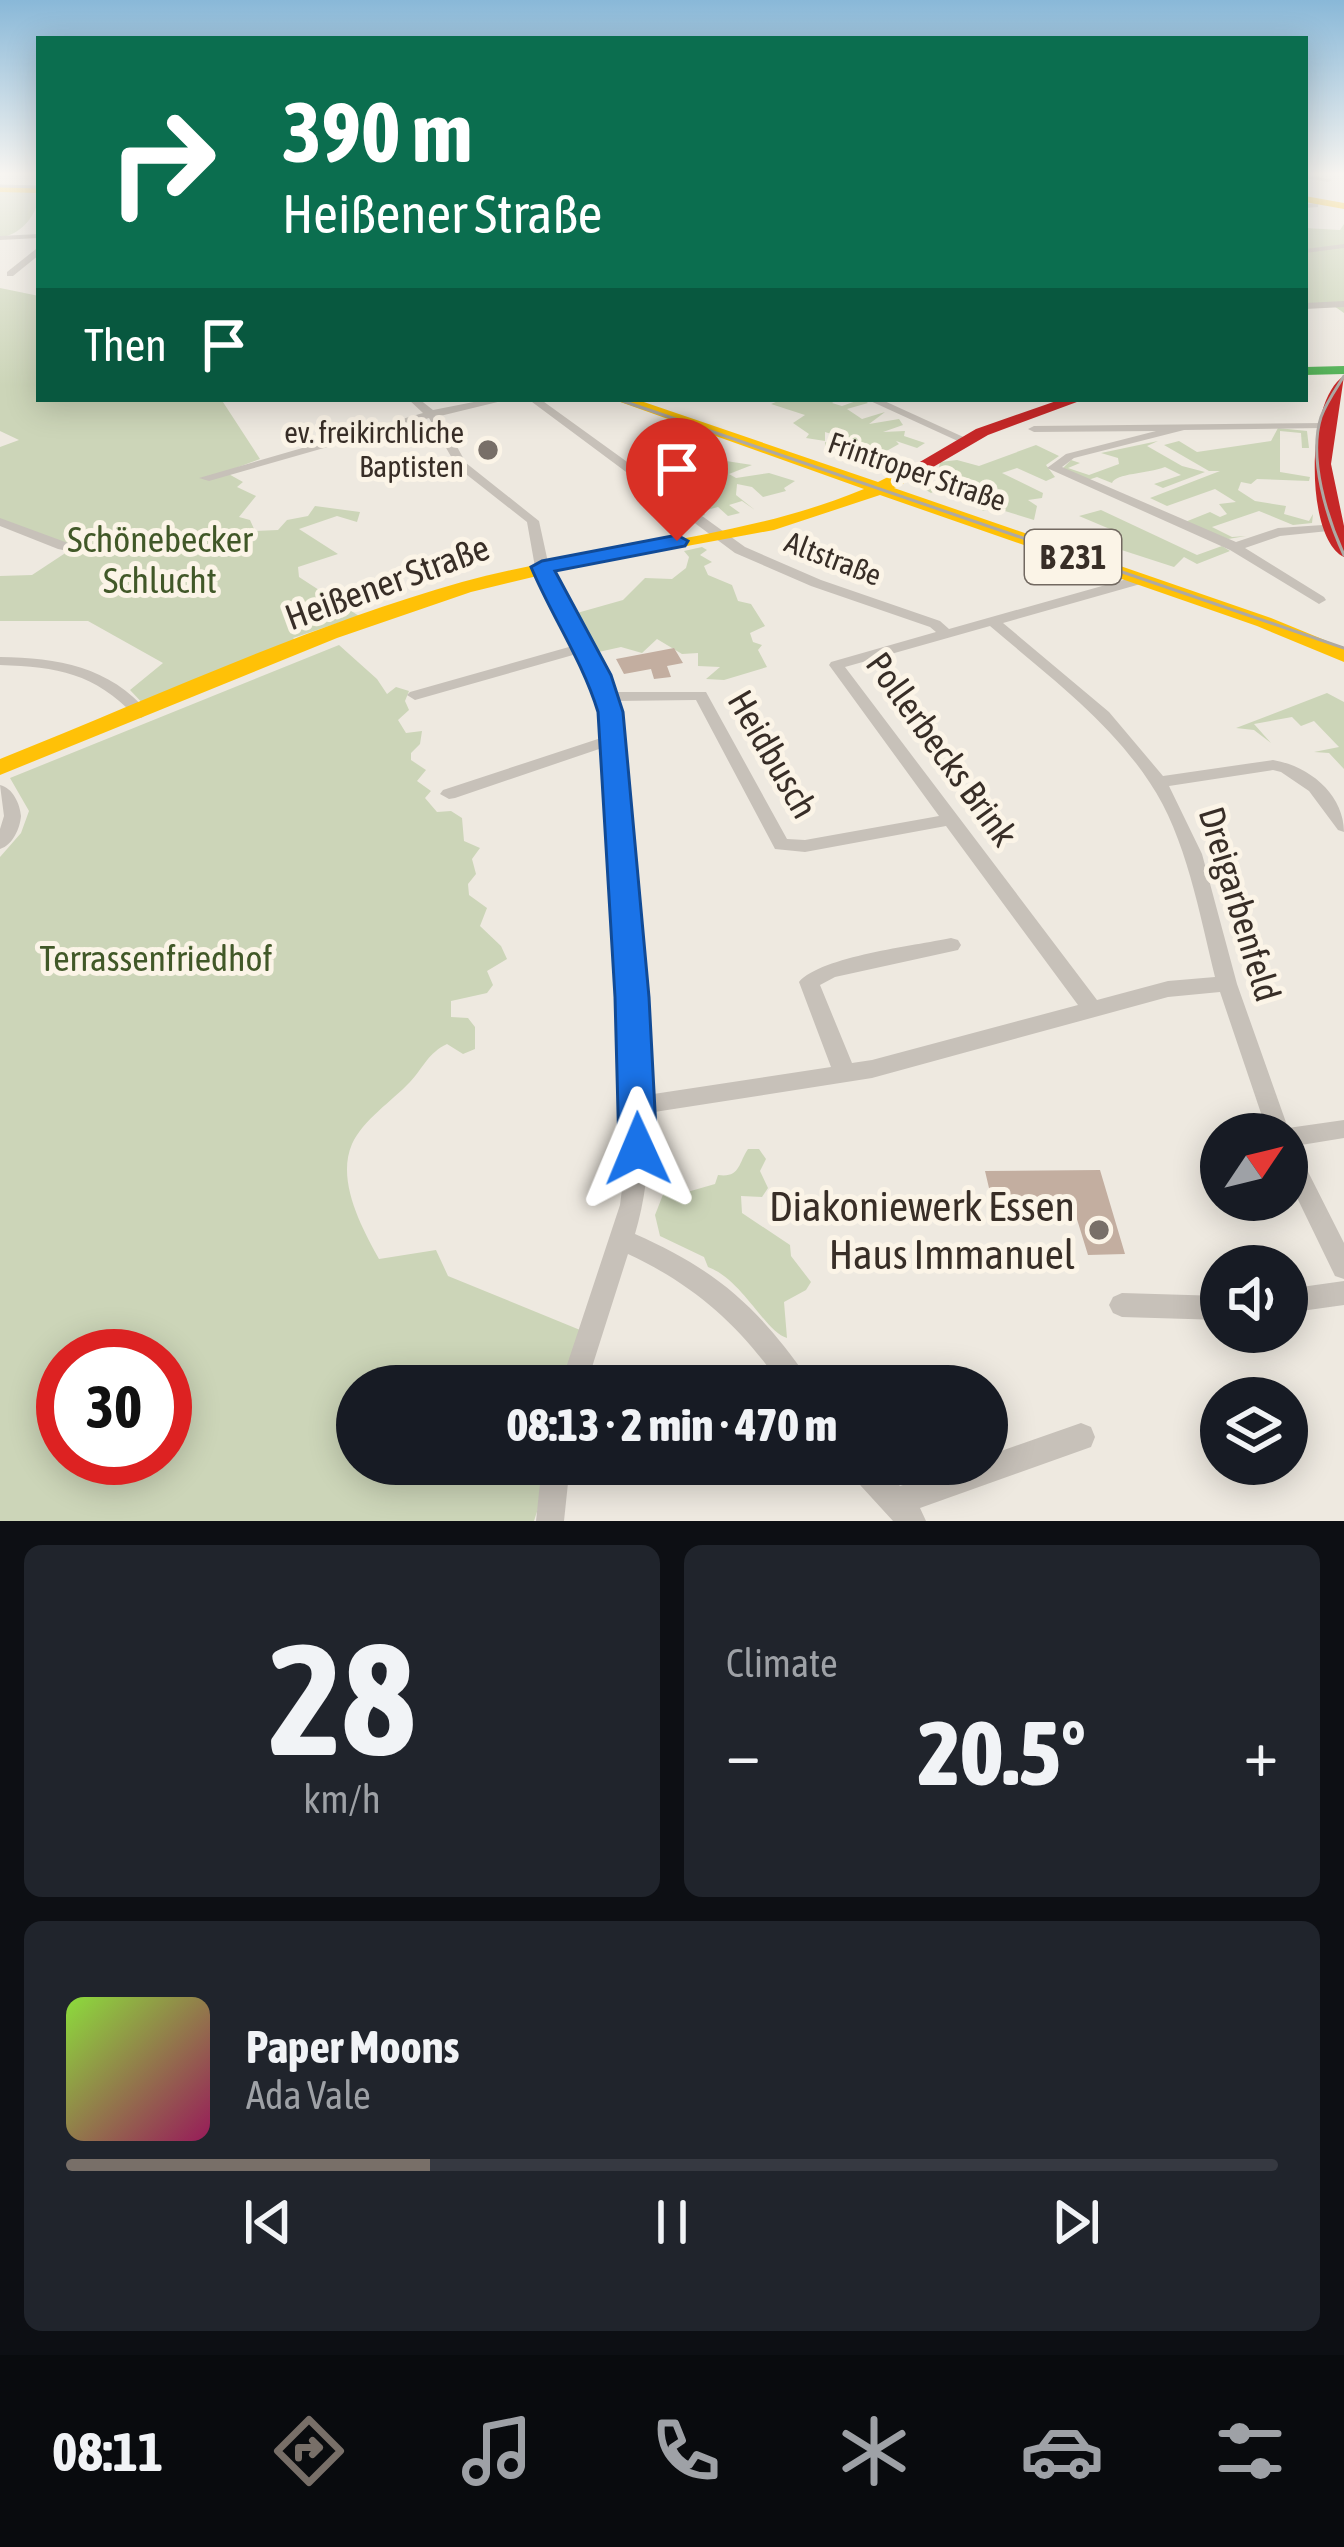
<!DOCTYPE html>
<meta charset="utf-8">
<style>
:root{--surface:#171b24;--page:#20242c;--text:#f1f3f6;--muted:#9ea1a6;--line:#363941;--accent:#786f68}
body{margin:0;font-family:"Asap Condensed",sans-serif;background:var(--page);color:var(--text);height:100vh;display:flex;flex-direction:column;font-size:45px;white-space:nowrap}
*{box-sizing:border-box;margin:0}
p{font-size:39px;color:var(--muted)}
.icon{flex:none;width:66px;height:66px;fill:none;stroke:currentColor;stroke-width:2;stroke-linecap:round;stroke-linejoin:round}
.map{position:relative;height:1521px;overflow:hidden}
.sheet{display:flex;flex-direction:column;gap:24px;padding:24px;background:#0d0f14;flex:1}
.sheet>*{flex:none}
.hud{position:absolute;left:36px;top:36px;width:1272px;height:366px;border-radius:0px;box-shadow:0 6px 30px #0003;background:#0b6e4f;color:#fff;overflow:hidden}
.needle{width:78px;rotate:55deg}
.buttons{position:absolute;left:1200px;top:1113px;display:grid;gap:24px}
.buttons a{display:grid;place-items:center;width:108px;height:108px;border-radius:50%;background:var(--surface);box-shadow:0 6px 30px #0003;font-size:60px}
.speed{position:absolute;left:36px;top:1329px;display:flex;gap:24px;font-size:60px;font-weight:700;text-align:center}
.speed>*{display:grid;place-content:center;width:156px;height:156px;border-radius:50%;background:var(--surface);box-shadow:0 6px 30px #0003;line-height:1}
.speed .limit{border:18px solid #d22;background:#fff;color:#111}
.pin{position:absolute;display:grid;place-items:center;width:102px;height:102px;color:#fff;margin:-123px -51px;border-radius:50% 50% 50% 0;rotate:-45deg;box-shadow:0 0 12px #0007}
.pin .icon{rotate:45deg}
.me{position:absolute;width:132px;margin:-66px;rotate:359deg;stroke-linejoin:round;filter:drop-shadow(0 0 9px #0008)}
.turn{display:flex;align-items:center;gap:42px;height:252px;padding:0 48px;font-size:54px}
.turn .icon{width:156px;height:156px;stroke-width:2.5}
.turn b{display:block;font-size:84px;line-height:102px}
.then{display:flex;align-items:center;height:114px;padding:0 48px;background:#0003;gap:24px;font-size:45px}
.big{font-size:90px;font-weight:800;line-height:1.1}
.sheet .widget{flex:1;display:flex;flex-direction:column;justify-content:center;gap:18px;min-width:0;padding:0 42px;border-radius:18px;background:var(--page)}
.sheet .dial{align-items:center;gap:0}
.dial b{font-size:156px;line-height:1}
.song{display:flex;align-items:center;gap:36px}
.cover{width:144px;height:144px;border-radius:18px;background:linear-gradient(135deg,hsl(90 70% 55%),hsl(330 70% 35%))}
.played{height:12px;border-radius:6px;background:linear-gradient(90deg,var(--accent) 30%,var(--line) 30%)}
.keys{display:flex;justify-content:space-around;direction:ltr}
.heat{display:flex;justify-content:space-between;align-items:center;font-size:66px;direction:ltr}
.sheet .tiles{flex:1;display:grid;gap:24px;grid-template-columns:1fr 1fr}
.widget:last-child{grid-column:span 2}
.trip{position:absolute;left:336px;top:1365px;width:672px;height:120px;border-radius:60px;background:var(--surface);box-shadow:0 6px 30px #0003;font-weight:800;line-height:120px;text-align:center}
.tabs{display:flex;height:192px;justify-content:space-around;align-items:center;background:#090b0e;color:var(--muted)}
.tabs .icon{width:84px;height:84px}
.tabs .selected{color:var(--accent)}
.tabs b{font-size:54px;color:var(--text)}
.map>svg:first-child{display:block}
</style>
<div class="map">
<svg width="1344" height="1521" viewBox="0 0 1344 1521">
<rect width="100%" height="100%" fill="#eee9e0"/>
<g fill="#ccd5b8" fill-rule="evenodd">
<path d="M0,192H39C39,213 21,236 0,237Z"/>
<polygon points="1344,224 1344,313 1334,306 1305,306 1305,228 1340,230"/>
<polygon points="0,288 39,296 39,399 221,399 260,459 225,472 243,482 237,487 256,496 239,517 250,520 255,531 278,530 287,520 308,516 315,506 360,512 357,522 337,516 299,529 338,554 298,567 299,577 359,616 293,638 302,646 148,709 130,690 163,663 88,621 0,621 0,576 32,575 73,548 0,520 0,447 19,440 0,431"/>
<polygon points="783,399 838,399 832,403 842,406 862,399 868,403 847,409 862,419 885,412 869,424 899,419 903,425 883,432 905,431 904,436 925,443 917,448 896,441 899,444 883,453 867,449 859,455 875,460 870,464 850,458 847,450 825,452 825,442 837,447 854,441 825,432 825,441 806,438 809,434 793,423 805,415 771,404"/>
<polygon points="1278,428 1307,431 1309,448 1302,448 1301,433 1280,431 1280,472 1310,477 1309,481 1257,479 1251,484 1241,482 1238,490 1255,501 1286,506 1284,514 1309,521 1313,514 1312,523 1293,525 1259,511 1212,527 1232,537 1246,536 1228,539 1185,522 1210,512 1220,517 1227,514 1219,504 1236,502 1215,489 1167,506 1150,498 1220,471 1209,471 1164,445 1179,441 1197,452 1271,441"/>
<path d="M1158,441L1147,446L1182,466L1205,472L1163,488L1154,484L1181,475L1165,467C1147,474 1116,473 1112,483L1097,477L1085,481L1061,470L1071,460L1080,463L1068,468L1089,475L1119,464L1118,458L1101,453Z"/>
<path d="M1036,445L1059,456L1046,465L1055,477L1046,481L1017,468L1002,473L1043,493L1042,498L1028,500L1037,506L1034,520L995,508L982,511L1002,492C970,501 953,481 931,493L926,490L953,476L928,472L939,468L940,462L957,460L979,466Z"/>
<polygon points="720,452 707,458 752,465 729,474 736,478 769,473 795,481 784,488 786,491 763,497 752,487 737,484 736,495 755,510 742,501 729,505 740,513 728,516 718,507 703,511 705,515 699,517 679,502 698,496 689,502 696,507 711,504 701,494 708,491 669,467"/>
<polygon points="1101,510 1197,555 1222,546 1230,551 1197,564 1184,557 1174,567 1103,544 1117,532 1079,516"/>
<polygon points="702,547 707,550 700,555 712,562 704,566 708,575 732,585 738,601 751,604 765,626 750,633 753,642 762,645 758,650 767,667 724,680 706,679 720,667 698,666 698,653 682,654 657,639 642,653 621,647 594,653 577,613 623,600 645,578 672,579 686,568 689,557 684,551"/>
<path d="M339,645L377,679L387,694L396,687L409,691L405,701L409,710L398,720L406,733L422,731L420,744L411,753V760L426,770L417,781L431,791L425,798L437,812L451,811L462,818L464,841L480,848L472,859L476,874L468,884L469,895L487,908L480,926L501,946L507,959L487,971L493,985L487,993L451,1001V1017L468,1018L475,1027V1049L463,1054L447,1044C428,1053 424,1067 410,1082C392,1101 363,1120 352,1144C336,1181 362,1228 379,1259L436,1250L448,1276L585,1332L568,1386H357V1464H541L550,1471L534,1521H0V857L21,833L29,811L10,778ZM63,1356H165V1458H63Z"/>
<polygon points="1327,693 1344,702 1344,769 1329,753 1314,752 1339,747 1314,721 1301,726 1292,717 1254,724 1271,743 1254,730 1236,728"/>
<path d="M748,1149H759L766,1159L760,1171L768,1188L762,1197L741,1196L742,1213L790,1245L791,1256L811,1282L806,1290L784,1302L787,1338C765,1332 743,1280 708,1267L704,1257L660,1236L655,1215L664,1192L670,1197L715,1184L718,1175C740,1178 738,1164 748,1149Z"/>
</g>
<g fill="#c3aea0">
<polygon points="674,648 683,663 667,666 671,677 654,679 651,669 624,674 616,659"/>
<polygon points="1100,1170 1125,1254 1088,1255 1072,1203 993,1205 985,1171"/>
</g>
<g fill="none" stroke-linecap="round" stroke-linejoin="round">
<g fill="#c7c1b9" fill-rule="evenodd">
<polygon points="1305,174 1332,180 1328,182 1305,178"/>
<polygon points="1318,203 1318,207 1305,208 1305,204"/>
<polygon points="39,234 39,238 0,240 0,236"/>
<polygon points="1344,244 1344,248 1305,253 1305,249"/>
<polygon points="36,249 39,249 39,255 13,276 7,276 7,272"/>
<polygon points="1344,301 1344,307 1305,309 1305,303"/>
<path d="M408,399H419L433,410L489,399H510L440,416L466,463L539,521L549,567L607,675L612,692H706L787,839L805,840L939,816L829,665L831,662L936,632L930,627L811,586L735,553L528,399H540L745,547L821,580L940,621L949,629L1134,577H1144V583L1003,623L1109,712L1163,776L1273,760C1309,766 1344,794 1344,832L1338,830L1309,791L1281,772L1273,770L1169,786L1202,854L1237,984L1288,1128L1344,1120V1138L1295,1146L1344,1243V1279L1335,1276L1287,1177V1134H1268L1220,992L1168,997L872,1078L648,1113C650,1154 647,1194 635,1234C716,1270 756,1305 807,1377L811,1386H782C739,1325 696,1286 628,1254L586,1386H560L620,1205L627,1149L622,997L605,747L455,798L449,799L440,794L443,790L604,737C602,706 594,680 580,653L415,700L407,695L410,692L576,645L535,567L527,522L457,467L429,418L209,481L199,478L423,413ZM990,626C1046,674 1109,720 1150,783C1186,836 1200,916 1215,977L1168,981L1097,1000L845,667ZM696,700L775,849L805,852L946,826L1078,1005L872,1060L852,1063L820,985L835,977L958,950L961,945L958,940L951,938C914,946 822,956 799,982L831,1067L647,1095L642,997L621,739L615,701Z"/>
<polygon points="866,399 880,399 970,440 960,442"/>
<polygon points="1326,423 1326,427 1322,428 1184,430 1074,458 1062,467 1236,542 1278,528 1338,524 1338,530 1280,536 1245,548 1324,597 1326,600 1319,604 1230,550 1047,468 1066,454 1156,431 1034,432 1028,429 1034,426"/>
<polygon points="0,518 68,543 70,546 63,550 58,549 0,526"/>
<path d="M0,657C58,658 109,666 149,713L141,718L135,716C94,673 58,667 0,665Z"/>
<path d="M0,785C13,788 20,804 21,816C20,828 13,845 0,849V829L4,816Z"/>
<polygon points="1344,1281 1344,1305 1287,1313 1287,1289"/>
<polygon points="1122,1293 1221,1296 1221,1320 1122,1317 1113,1313 1109,1305 1113,1297"/>
<polygon points="1081,1423 1091,1427 1095,1437 1091,1447 920,1508 926,1521 893,1521 850,1474 846,1464 879,1464 900,1486 964,1464 987,1464 987,1456"/>
<polygon points="542,1464 570,1464 564,1521 536,1521"/>
</g>
<polygon fill="#4caf50" fill-rule="evenodd" points="1344,366 1344,374 1305,375 1305,367"/>
<g fill="#ffc107" fill-rule="evenodd">
<polygon points="0,186 39,187 39,193 0,192"/>
<polygon points="1305,196 1344,203 1344,209 1305,202"/>
<path d="M612,399H635L878,482L904,469H916V477L894,488L1271,618L1344,648V662L1257,626L880,495L774,530L579,566L471,592L337,638L0,775V759C153,698 304,627 462,582C594,546 737,542 864,489Z"/>
</g>
<g fill="#c62828" fill-rule="evenodd">
<path d="M1344,376L1331,464L1344,526V557C1305,539 1305,400 1344,376Z"/>
<polygon points="1062,399 1085,399 988,435 916,477 901,473 976,429"/>
</g>
<g stroke="#aea9a4" stroke-width="3">
<polyline points="0,186 39,187"/>
<path d="M1344,376C1336,389 1326,403 1321,417C1308,458 1327,518 1344,555"/>
<polyline points="617,399 1344,648"/>
</g>
</g>
<linearGradient id="sky" x2="0" y2="1"><stop stop-color="#89b8d8"/><stop offset="0.45" stop-color="#f7f5f1"/><stop offset="1" stop-color="#f7f5f1" stop-opacity="0"/></linearGradient>
<rect width="1344" height="386" fill="url(#sky)"/>
<path fill="#1a73e8" stroke="#114b97" stroke-width="3" d="M677,535L688,541L685,546L555,571L611,675L623,712L649,997L657,1149L651,1161L638,1165L624,1161L619,1149L615,997L598,712C582,660 552,617 531,567L542,561Z"/>
<g fill="#786f68" stroke="#fbf4e7" stroke-width="4.5">
<circle cx="488" cy="450" r="12"/>
<circle cx="1099" cy="1230" r="12"/>
</g>
<g text-anchor="middle" stroke-width="10" stroke-linejoin="round" paint-order="stroke">
<g font-size="30" fill="#382e27" stroke="#fbf4e7" text-anchor="end">
<text x="464" y="443">ev. freikirchliche<tspan x="464" dy="34">Baptisten</tspan></text>
</g>
<g font-size="30" fill="#382e27" stroke="#fbf4e7">
<text transform="translate(917 472) rotate(19)" y="10">Frintroper Straße</text>
<text transform="translate(833 559) rotate(21)" y="10">Altstraße</text>
</g>
<rect fill="#fbf4e7" stroke="#726961" stroke-width="3" x="1025" y="530" width="96" height="54" rx="9"/>
<g font-size="33" font-weight="bold" fill="#382e27">
<text x="1073" y="569">B 231</text>
</g>
<g font-size="36" fill="#415828" stroke="#fbf4e7">
<text x="160" y="552">Schönebecker<tspan x="160" dy="41">Schlucht</tspan></text>
<text x="156" y="971">Terrassenfriedhof</text>
</g>
<g font-size="36" fill="#382e27" stroke="#fbf4e7">
<text transform="translate(387 582) rotate(-20)" y="13">Heißener Straße</text>
<text transform="translate(942 749) rotate(54)" y="13">Pollerbecks Brink</text>
<text transform="translate(773 754) rotate(60)" y="13">Heidbusch</text>
<text transform="translate(1240 904) rotate(73)" y="13">Dreigarbenfeld</text>
</g>
<g font-size="42" fill="#382e27" stroke="#fbf4e7" text-anchor="end">
<text x="1075" y="1221">Diakoniewerk Essen<tspan x="1075" dy="48">Haus Immanuel</tspan></text>
</g>
</g>
</svg>
<div class="buttons">
<a><svg class="needle" viewBox="-14 -14 28 28"><path d="M0-13l5 13h-10z" fill="#e53935"/><path d="M0 13l5-13h-10z" fill="#9ea1a6"/></svg></a>
<a><svg class="icon" aria-label="sound" viewBox="0 0 24 24"><path d="M4 9h4l5-4v14l-5-4H4zM17 9q2 3 0 6"/></svg></a>
<a><svg class="icon" aria-label="layers" viewBox="0 0 24 24"><path d="M12 4l9 5-9 5-9-5zM3 14l9 5 9-5"/></svg></a>
</div>
<div class="speed"><div class="limit">30</div></div>
<div class="pin" style="left:677px;top:541px;background:#d93025"><svg class="icon" aria-label="arrive" viewBox="0 0 24 24"><path d="M6 21V4h12l-3 4 3 4H6"/></svg></div>
<svg class="me" style="left:638px;top:1149px" viewBox="-20 -20 40 40"><path d="M0-17L14 15 0 8-14 15z" fill="#1a73e8" stroke="#fff" stroke-width="4"/></svg>
<div class="trip">08:13 · 2 min · 470 m</div>
<div class="hud">
<div class="turn"><svg class="icon" aria-label="right" viewBox="0 0 24 24"><path d="M7 20v-9h11M14 6l5 5-5 5"/></svg><div><b>390 m</b>Heißener Straße</div></div>
<div class="then">Then<svg class="icon" aria-label="arrive" viewBox="0 0 24 24"><path d="M6 21V4h12l-3 4 3 4H6"/></svg></div>
</div>
</div>
<section class="sheet">
<div class="tiles">
<div class="widget dial"><b>28</b><p>km/h</p></div>
<div class="widget"><p>Climate</p>
<div class="heat"><a>−</a><b class="big">20.5°</b><a>+</a></div>
</div>
<div class="widget">
<div class="song"><i class="cover"></i><div><b>Paper Moons</b><p>Ada Vale</p></div></div>
<div class="played"></div>
<div class="keys"><svg class="icon" aria-label="previous" viewBox="0 0 24 24"><path d="M18 5L8 12l10 7zM5 5v14"/></svg><svg class="icon" aria-label="pause" viewBox="0 0 24 24"><path d="M8 5v14M16 5v14"/></svg><svg class="icon" aria-label="next" viewBox="0 0 24 24"><path d="M6 5l10 7-10 7zM19 5v14"/></svg></div>
</div>
</div>
</section>
<nav class="tabs">
<b>08:11</b>
<svg class="icon selected" aria-label="directions" viewBox="0 0 24 24"><path d="M12 3l9 9-9 9-9-9zM9 14v-3h6M13 9l2 2-2 2"/></svg>
<svg class="icon" aria-label="music" viewBox="0 0 24 24"><path d="M9 18V5l10-2v13"/><circle cx="6" cy="18" r="3"/><circle cx="16" cy="16" r="3"/></svg>
<svg class="icon" aria-label="phone" viewBox="0 0 24 24"><path d="M5 4h4l2 5-3 2q2 4 5 5l2-3 5 2v4C11 20 4 13 5 4z"/></svg>
<svg class="icon" aria-label="climate" viewBox="0 0 24 24"><path d="M12 3v18M4 7l16 10M4 17L20 7"/></svg>
<svg class="icon" aria-label="car" viewBox="0 0 24 24"><path d="M5 17H2v-5l4-1 3-4h7l3 4 3 1v5h-3M9 17h6M6 11h13"/><circle cx="7" cy="17" r="2"/><circle cx="17" cy="17" r="2"/></svg>
<svg class="icon" aria-label="filters" viewBox="0 0 24 24"><path d="M4 7h16M4 17h16"/><circle cx="9" cy="7" r="2"/><circle cx="15" cy="17" r="2"/></svg>
</nav>
